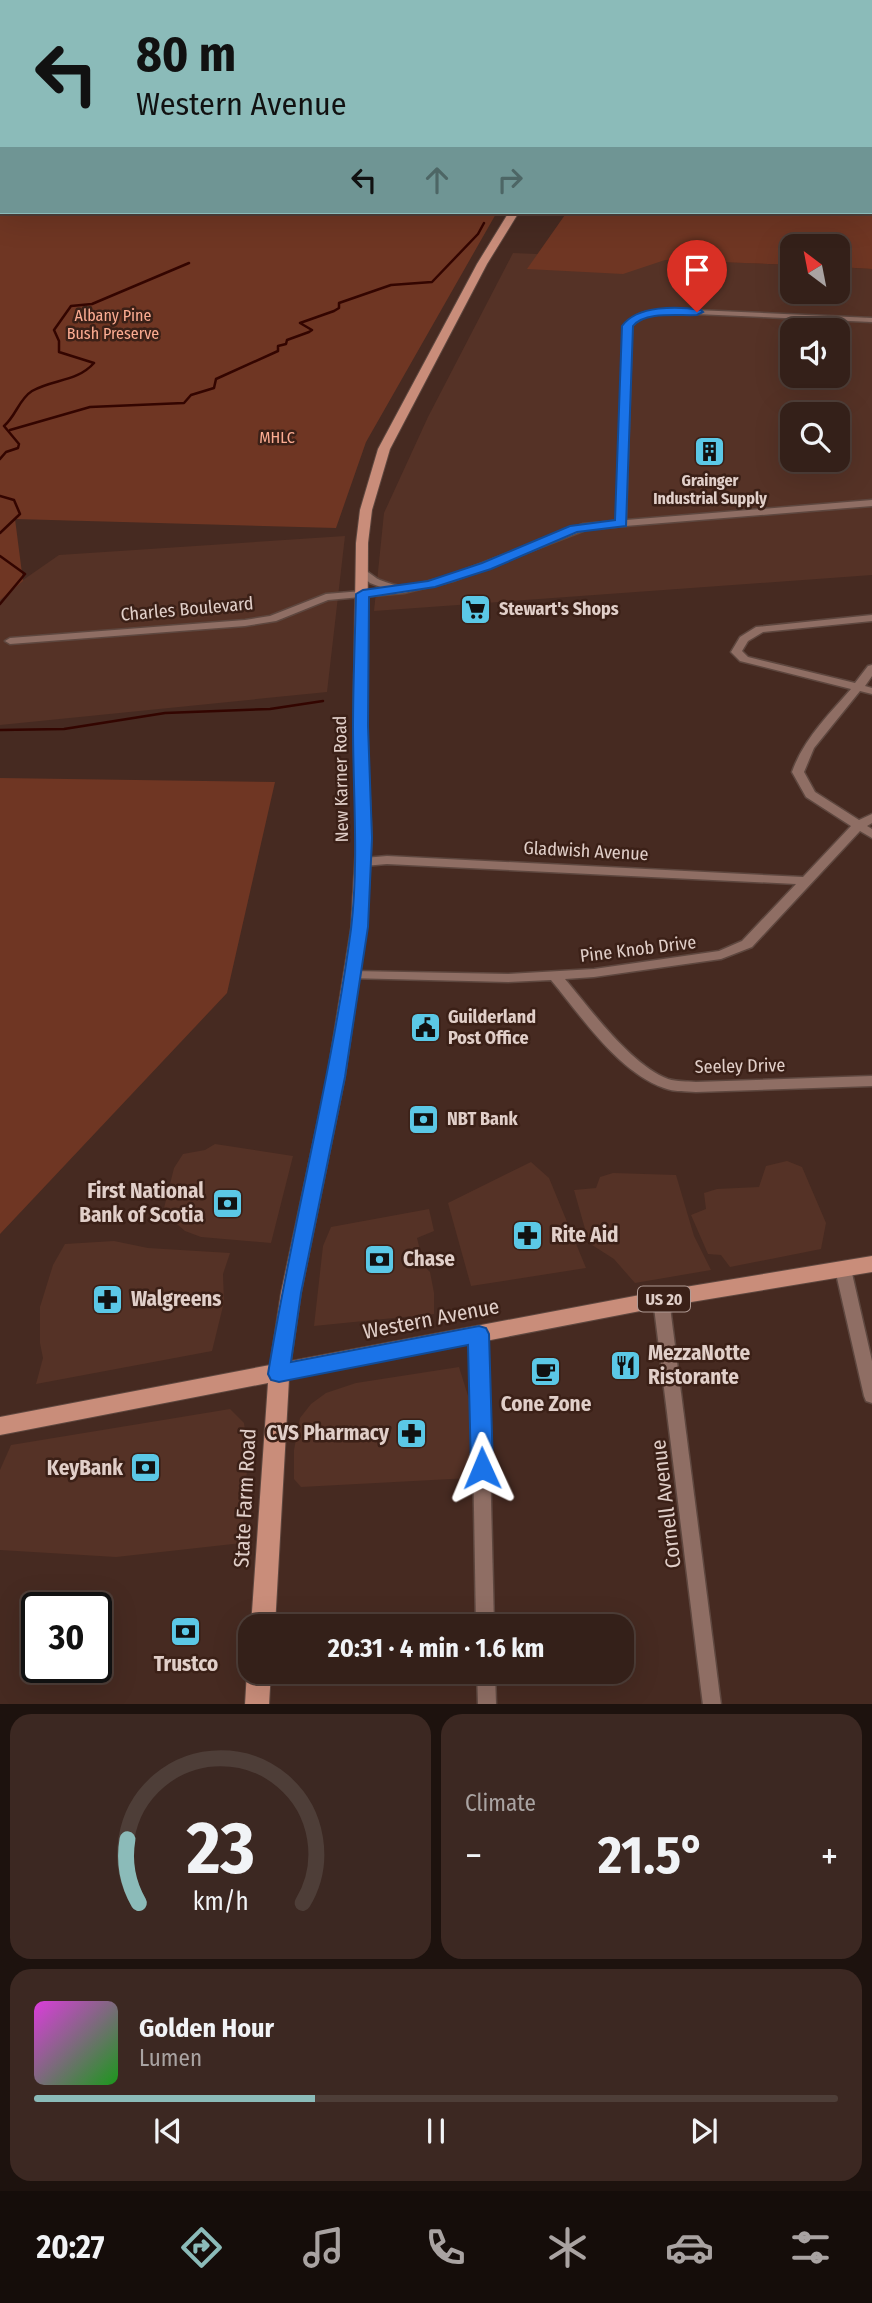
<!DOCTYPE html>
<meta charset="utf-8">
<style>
:root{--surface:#342019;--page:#3c2822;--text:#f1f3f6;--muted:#a9a3a2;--line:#4e3e38;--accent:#8bbbb9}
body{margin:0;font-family:"Fira Sans Condensed",sans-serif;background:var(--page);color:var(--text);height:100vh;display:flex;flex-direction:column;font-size:26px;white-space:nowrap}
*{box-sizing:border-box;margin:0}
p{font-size:23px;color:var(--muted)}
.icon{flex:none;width:38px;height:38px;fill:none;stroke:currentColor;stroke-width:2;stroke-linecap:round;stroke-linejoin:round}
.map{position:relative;height:1704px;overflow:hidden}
.panel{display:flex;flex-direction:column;gap:10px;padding:10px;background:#1d120e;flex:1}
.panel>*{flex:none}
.guide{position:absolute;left:0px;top:0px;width:873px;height:214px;box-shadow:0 7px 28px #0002,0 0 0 2px var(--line);background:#8bbbb9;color:#111;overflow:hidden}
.needle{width:46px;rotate:328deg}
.tools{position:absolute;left:780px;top:234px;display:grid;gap:14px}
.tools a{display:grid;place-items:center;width:70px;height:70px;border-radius:14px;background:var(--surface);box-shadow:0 7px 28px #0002,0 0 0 2px var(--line);font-size:35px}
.speed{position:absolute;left:21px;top:1592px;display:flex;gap:14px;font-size:35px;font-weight:700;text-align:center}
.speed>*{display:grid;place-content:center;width:91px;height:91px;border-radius:50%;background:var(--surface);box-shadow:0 7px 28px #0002,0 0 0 2px var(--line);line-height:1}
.speed .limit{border:4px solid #111;border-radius:10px;background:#fff;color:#111}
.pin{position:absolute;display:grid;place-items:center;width:60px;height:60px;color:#fff;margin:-72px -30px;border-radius:50% 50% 50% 0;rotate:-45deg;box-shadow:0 0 7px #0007}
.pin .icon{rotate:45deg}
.me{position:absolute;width:77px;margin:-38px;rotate:359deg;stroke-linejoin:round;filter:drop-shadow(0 0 5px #0008)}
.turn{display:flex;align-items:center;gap:24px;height:147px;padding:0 21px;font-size:32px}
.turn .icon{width:91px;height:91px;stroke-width:2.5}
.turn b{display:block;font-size:49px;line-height:60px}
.lanes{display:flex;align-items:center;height:66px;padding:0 21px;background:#0003;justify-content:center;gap:35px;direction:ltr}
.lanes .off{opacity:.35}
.big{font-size:52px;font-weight:700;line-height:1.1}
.panel .widget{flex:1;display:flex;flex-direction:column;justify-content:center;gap:10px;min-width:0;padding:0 24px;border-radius:21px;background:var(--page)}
.panel .dial{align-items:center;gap:0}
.dial svg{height:182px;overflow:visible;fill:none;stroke:var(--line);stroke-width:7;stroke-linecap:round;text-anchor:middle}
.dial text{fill:var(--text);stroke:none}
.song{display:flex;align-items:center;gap:21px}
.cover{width:84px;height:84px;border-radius:10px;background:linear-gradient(135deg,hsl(300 70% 55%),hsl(120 70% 35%))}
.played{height:7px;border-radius:4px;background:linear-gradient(90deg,var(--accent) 35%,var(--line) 35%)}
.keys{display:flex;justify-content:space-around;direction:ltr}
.heat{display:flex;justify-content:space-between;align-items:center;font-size:38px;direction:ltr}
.panel .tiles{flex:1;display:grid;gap:10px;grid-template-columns:1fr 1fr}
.widget:last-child{grid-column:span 2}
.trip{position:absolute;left:238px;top:1614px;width:396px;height:70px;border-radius:21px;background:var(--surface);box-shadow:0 7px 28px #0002,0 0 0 2px var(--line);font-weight:700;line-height:70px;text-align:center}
.tabs{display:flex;height:112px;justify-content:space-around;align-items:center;background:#150d0a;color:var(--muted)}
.tabs .icon{width:49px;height:49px}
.tabs .active{color:var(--accent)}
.tabs b{font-size:32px;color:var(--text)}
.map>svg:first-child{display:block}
</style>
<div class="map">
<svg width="872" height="1705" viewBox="0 0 872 1705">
<rect width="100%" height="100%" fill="#462a21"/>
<g fill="#553226" fill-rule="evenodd">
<path d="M513,253L793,265V292H838V267L872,269V575L374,611L384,513L428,417ZM793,331H838V376H793ZM793,415H838V460H793Z"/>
<polygon points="345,536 327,692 0,725 0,596 59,555"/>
<polygon points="215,1144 293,1156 271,1243 201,1237 185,1231 163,1212 174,1168 183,1154 205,1150"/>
<polygon points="787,1161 802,1167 826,1223 821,1249 730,1267 721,1255 708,1254 691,1215 706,1209 704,1193 717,1189 759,1187 766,1166"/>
<polygon points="531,1162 549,1178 586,1268 471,1286 448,1203"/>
<polygon points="613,1173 676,1175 694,1236 711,1270 635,1283 614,1259 589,1243 574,1190 596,1188 600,1177"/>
<polygon points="429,1209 434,1231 417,1238 424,1266 430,1272 434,1293 434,1314 314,1326 323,1246 331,1227"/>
<polygon points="114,1241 148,1248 230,1253 223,1274 224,1302 212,1351 36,1384 43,1358 40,1343 40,1307 53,1265 65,1244"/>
<polygon points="459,1367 469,1399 470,1478 301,1487 294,1479 294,1450 300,1418 311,1404 326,1393 356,1383"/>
<polygon points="230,1409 244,1423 248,1453 242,1543 116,1557 0,1550 0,1470 11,1445"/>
</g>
<g fill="#6f3623">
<polygon points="0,0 569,0 2,2 2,14"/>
<polygon points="872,55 872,269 838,267 838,247 793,247 793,265 665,260 623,274 527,269 567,212 872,212"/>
<polygon points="0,208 2,212 497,212 366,442 336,528 15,519 23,581 0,600"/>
<polygon points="0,778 275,782 227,993 0,1234"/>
</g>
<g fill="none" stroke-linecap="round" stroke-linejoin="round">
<g stroke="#330500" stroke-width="2.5">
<polyline points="10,430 90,407 184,403 191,395 214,388 216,379 278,351 278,346 286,344 287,340 309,332 312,330 300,323 334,311 339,308 339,303 391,285 432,282 478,234 484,223"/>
<path d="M0,459L6,452L18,448L19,444L4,426C16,416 19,399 32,391C53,379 77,382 94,363L59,352V341L54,330L71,306L92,304L189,263"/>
<polyline points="0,496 14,500 20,514 0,533"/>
<polyline points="0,556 25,574 0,604"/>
<polyline points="0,730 64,729 165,713 270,709 323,701"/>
</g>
<defs>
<g id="minor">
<rect x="0" y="176" width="2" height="4"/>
<path d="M673,309L872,318V322L673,313C657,314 643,314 632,326L626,520L872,500V506L588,529L453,581L404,593L328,600L276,621L245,626L10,644L5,641L10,638L245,620L270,616L326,594L386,589L370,583L358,573V569C368,569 371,576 380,580C388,583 397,586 404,587L446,577L583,524L616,521L624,326C636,310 654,310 673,309Z"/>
<path d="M872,615V621L763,632L748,641L742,651L748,657L855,683L868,666L872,665V676L865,686L872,688V694L860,691L814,748L804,772L815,792L859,820L872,814V823L867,826L872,829V838L860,831L752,947L721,959L594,977L565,979C591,1010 631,1065 668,1079C677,1082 687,1081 696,1082L872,1076V1086L696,1092C685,1091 674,1092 664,1088C618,1072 581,1016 551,980L508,982L348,978L346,975L348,972L353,971L508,974L594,969L719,951L742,941L796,884L387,864L364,866L358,862L364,858L387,856L803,877L851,826L806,797L792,772C803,740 829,714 851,689L740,661L731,652L740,637L756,627Z"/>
<polygon points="843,1263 848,1265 851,1269 872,1361 872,1403 866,1401 864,1396 835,1269 838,1265"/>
<polygon points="661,1293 667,1295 669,1299 721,1705 703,1705 653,1299 655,1295"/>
<polygon points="479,1327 485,1329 487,1334 494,1626 476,1626 471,1334 473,1329"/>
<polygon points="477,1671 495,1671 496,1705 478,1705"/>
</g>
<g id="major">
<polygon points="592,0 600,0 591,2"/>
<polygon points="509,212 519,212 487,264 390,449 372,510 368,543 367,727 372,838 367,927 345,1077 301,1293 291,1361 661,1291 872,1256 872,1272 661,1307 289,1379 275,1626 251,1626 268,1383 0,1435 0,1417 270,1365 281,1293 327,1077 351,927 356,838 353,727 356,543 360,510 378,449 477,264"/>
<polygon points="250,1664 250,1671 271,1671 269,1705 245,1705 247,1671"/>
</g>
</defs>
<use href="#minor" stroke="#5e473f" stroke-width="3"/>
<use href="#major" stroke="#5e473f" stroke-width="2"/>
<use href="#minor" fill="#8f6e64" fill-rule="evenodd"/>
<use href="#major" fill="#c98d7a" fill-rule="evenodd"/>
</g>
<path fill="#1a73e8" stroke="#114b97" stroke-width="2" d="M701,310L703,312L697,315C679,316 645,311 633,326L626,526L577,532L491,569L435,587L369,597L368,726L372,838L368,927L345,1077L301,1293L291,1362L479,1326L486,1328L489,1334L493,1468L489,1474L482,1477L474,1474L471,1468L468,1345L279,1382L271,1380L268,1374C292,1225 331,1079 351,929C359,862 353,794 353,727C353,683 355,638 356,594L363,590L428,581L482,563L570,526L615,520L622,326C637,305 678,306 701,310Z"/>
<defs>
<symbol id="building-square" viewBox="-11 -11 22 22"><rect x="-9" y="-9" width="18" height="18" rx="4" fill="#5bc8e6" stroke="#3b2017"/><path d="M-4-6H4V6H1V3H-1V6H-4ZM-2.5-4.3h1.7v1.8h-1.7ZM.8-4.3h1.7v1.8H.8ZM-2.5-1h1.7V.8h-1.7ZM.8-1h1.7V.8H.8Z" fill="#111"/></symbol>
<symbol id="supermarket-square" viewBox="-11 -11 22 22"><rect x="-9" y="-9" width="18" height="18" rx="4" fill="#5bc8e6" stroke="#3b2017"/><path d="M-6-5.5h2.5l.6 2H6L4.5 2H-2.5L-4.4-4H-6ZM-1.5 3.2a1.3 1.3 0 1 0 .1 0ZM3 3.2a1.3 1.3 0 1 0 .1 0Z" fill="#111"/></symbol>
<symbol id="civic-square" viewBox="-11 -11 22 22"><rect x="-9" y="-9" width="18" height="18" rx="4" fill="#5bc8e6" stroke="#3b2017"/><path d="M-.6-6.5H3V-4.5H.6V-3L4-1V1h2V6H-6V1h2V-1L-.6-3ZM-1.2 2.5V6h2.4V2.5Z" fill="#111"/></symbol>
<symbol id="bank-square" viewBox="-11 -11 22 22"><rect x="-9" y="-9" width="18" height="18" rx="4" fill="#5bc8e6" stroke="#3b2017"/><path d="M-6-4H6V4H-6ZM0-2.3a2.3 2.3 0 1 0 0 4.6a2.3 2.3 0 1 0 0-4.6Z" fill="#111"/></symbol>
<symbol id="pharmacy-square" viewBox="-11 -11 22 22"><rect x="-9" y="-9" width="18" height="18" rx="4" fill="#5bc8e6" stroke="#3b2017"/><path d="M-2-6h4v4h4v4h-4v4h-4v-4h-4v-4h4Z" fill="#111"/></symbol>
<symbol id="restaurant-square" viewBox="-11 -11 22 22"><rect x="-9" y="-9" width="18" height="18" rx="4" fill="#5bc8e6" stroke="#3b2017"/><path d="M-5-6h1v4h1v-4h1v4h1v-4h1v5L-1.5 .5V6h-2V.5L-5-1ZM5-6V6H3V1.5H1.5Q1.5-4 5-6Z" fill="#111"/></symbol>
<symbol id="cafe-square" viewBox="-11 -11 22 22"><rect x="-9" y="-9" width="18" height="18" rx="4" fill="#5bc8e6" stroke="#3b2017"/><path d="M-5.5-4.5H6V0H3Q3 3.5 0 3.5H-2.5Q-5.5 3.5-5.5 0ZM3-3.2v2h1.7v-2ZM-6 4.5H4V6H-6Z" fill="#111"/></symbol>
</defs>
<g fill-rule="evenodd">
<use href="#building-square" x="692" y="434" width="35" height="35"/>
<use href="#supermarket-square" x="458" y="592" width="35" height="35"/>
<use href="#civic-square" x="408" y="1010" width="35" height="35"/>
<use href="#bank-square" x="406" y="1102" width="35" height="35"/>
<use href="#bank-square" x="210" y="1186" width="35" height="35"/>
<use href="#pharmacy-square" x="510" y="1218" width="35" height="35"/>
<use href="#bank-square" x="362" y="1242" width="35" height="35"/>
<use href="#pharmacy-square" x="90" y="1282" width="35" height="35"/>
<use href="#restaurant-square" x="608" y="1348" width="35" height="35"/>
<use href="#cafe-square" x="528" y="1354" width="35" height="35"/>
<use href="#pharmacy-square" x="394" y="1416" width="35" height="35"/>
<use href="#bank-square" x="128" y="1450" width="35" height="35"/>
<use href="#bank-square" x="168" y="1614" width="35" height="35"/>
</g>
<g text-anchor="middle" stroke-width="5" stroke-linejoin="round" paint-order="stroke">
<g font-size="16" fill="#fcac92" stroke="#3b2017">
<text x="113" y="321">Albany Pine<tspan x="113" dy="18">Bush Preserve</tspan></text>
<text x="277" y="443">MHLC</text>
</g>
<g font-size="16" font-weight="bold" fill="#e1cfc9" stroke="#3b2017">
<text x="710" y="486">Grainger<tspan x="710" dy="18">Industrial Supply</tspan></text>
</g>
<rect fill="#3b2017" stroke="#af9a94" stroke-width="2" x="638" y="1286.5" width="52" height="25" rx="5"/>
<g font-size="16" font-weight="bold" fill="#e1cfc9">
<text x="664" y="1305">US 20</text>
</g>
<g font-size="18" fill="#e1cfc9" stroke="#3b2017">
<text transform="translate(187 609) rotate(-5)" y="6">Charles Boulevard</text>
<text transform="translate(341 779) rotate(-91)" y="6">New Karner Road</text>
<text transform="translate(586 851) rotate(3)" y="6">Gladwish Avenue</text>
<text transform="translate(638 949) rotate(-7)" y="6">Pine Knob Drive</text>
<text transform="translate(740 1066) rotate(-1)" y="6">Seeley Drive</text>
</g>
<g font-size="18" font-weight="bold" fill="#e1cfc9" stroke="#3b2017" text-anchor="start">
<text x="499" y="615">Stewart's Shops</text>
<text x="448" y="1023">Guilderland<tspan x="448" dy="21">Post Office</tspan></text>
<text x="447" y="1125">NBT Bank</text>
</g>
<g font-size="21" font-weight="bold" fill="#e1cfc9" stroke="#3b2017" text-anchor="start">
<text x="204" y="1198" text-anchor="end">First National<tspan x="204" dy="24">Bank of Scotia</tspan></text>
<text x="551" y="1242">Rite Aid</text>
<text x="403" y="1266">Chase</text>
<text x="131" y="1306">Walgreens</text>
<text x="648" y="1360">MezzaNotte<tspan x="648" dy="24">Ristorante</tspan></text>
<text x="546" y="1411" text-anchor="middle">Cone Zone</text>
<text x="389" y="1440" text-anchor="end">CVS Pharmacy</text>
<text x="123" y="1475" text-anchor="end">KeyBank</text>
<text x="186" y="1671" text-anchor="middle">Trustco</text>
</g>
<g font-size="21" fill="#e1cfc9" stroke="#3b2017">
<text transform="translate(431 1319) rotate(-11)" y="7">Western Avenue</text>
<text transform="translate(245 1498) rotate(-87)" y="7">State Farm Road</text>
<text transform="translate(666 1504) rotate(-97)" y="7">Cornell Avenue</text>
</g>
</g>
</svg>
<div class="tools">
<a><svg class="needle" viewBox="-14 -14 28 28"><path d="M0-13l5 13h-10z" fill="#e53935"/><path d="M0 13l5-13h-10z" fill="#a9a3a2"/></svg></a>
<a><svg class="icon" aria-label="sound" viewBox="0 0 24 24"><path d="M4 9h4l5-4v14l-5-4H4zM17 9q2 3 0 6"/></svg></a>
<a><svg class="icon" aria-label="search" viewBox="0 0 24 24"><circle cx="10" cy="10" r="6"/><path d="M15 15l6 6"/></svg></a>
</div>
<div class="speed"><div class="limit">30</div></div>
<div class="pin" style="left:697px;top:312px;background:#d93025"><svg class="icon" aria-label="arrive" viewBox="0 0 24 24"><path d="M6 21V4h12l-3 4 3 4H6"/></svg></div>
<svg class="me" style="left:482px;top:1468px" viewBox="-20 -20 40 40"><path d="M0-17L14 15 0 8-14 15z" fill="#1a73e8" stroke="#fff" stroke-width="4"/></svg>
<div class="trip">20:31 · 4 min · 1.6 km</div>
<div class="guide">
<div class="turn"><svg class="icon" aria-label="left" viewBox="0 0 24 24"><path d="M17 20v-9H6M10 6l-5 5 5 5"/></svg><div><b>80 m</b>Western Avenue</div></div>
<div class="lanes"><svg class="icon" aria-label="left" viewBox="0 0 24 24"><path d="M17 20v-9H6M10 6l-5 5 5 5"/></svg><svg class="icon off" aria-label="ahead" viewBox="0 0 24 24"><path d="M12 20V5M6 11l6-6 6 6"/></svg><svg class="icon off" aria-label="right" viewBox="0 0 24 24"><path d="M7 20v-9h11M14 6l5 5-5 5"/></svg></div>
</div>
</div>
<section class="panel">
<div class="tiles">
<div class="widget dial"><svg viewBox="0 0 100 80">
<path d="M14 69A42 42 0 1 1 86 69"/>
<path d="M14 69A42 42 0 0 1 9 41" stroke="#8bbbb9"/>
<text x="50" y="56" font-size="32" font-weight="700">23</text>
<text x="50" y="72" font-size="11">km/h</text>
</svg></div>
<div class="widget"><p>Climate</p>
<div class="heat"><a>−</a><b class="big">21.5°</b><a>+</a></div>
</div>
<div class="widget">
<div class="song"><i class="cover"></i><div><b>Golden Hour</b><p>Lumen</p></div></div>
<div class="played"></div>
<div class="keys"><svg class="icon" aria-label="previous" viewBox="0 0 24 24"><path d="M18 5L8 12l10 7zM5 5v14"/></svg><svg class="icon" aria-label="pause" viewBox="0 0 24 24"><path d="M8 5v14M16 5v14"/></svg><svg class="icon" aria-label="next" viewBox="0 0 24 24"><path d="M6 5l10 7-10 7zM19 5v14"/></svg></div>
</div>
</div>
</section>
<nav class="tabs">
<b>20:27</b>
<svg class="icon active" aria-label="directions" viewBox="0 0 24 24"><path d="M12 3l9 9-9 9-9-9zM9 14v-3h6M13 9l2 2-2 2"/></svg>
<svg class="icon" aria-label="music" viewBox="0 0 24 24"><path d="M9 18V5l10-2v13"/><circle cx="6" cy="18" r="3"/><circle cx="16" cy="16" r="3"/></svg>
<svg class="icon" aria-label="phone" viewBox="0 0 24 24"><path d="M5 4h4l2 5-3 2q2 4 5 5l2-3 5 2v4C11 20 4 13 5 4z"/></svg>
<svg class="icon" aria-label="climate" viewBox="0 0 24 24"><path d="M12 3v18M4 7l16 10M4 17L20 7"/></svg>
<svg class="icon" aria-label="car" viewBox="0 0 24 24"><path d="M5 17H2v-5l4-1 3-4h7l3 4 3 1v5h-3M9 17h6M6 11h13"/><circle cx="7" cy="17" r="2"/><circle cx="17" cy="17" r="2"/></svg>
<svg class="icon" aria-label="filters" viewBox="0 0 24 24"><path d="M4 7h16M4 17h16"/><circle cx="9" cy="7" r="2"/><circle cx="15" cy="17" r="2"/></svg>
</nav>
